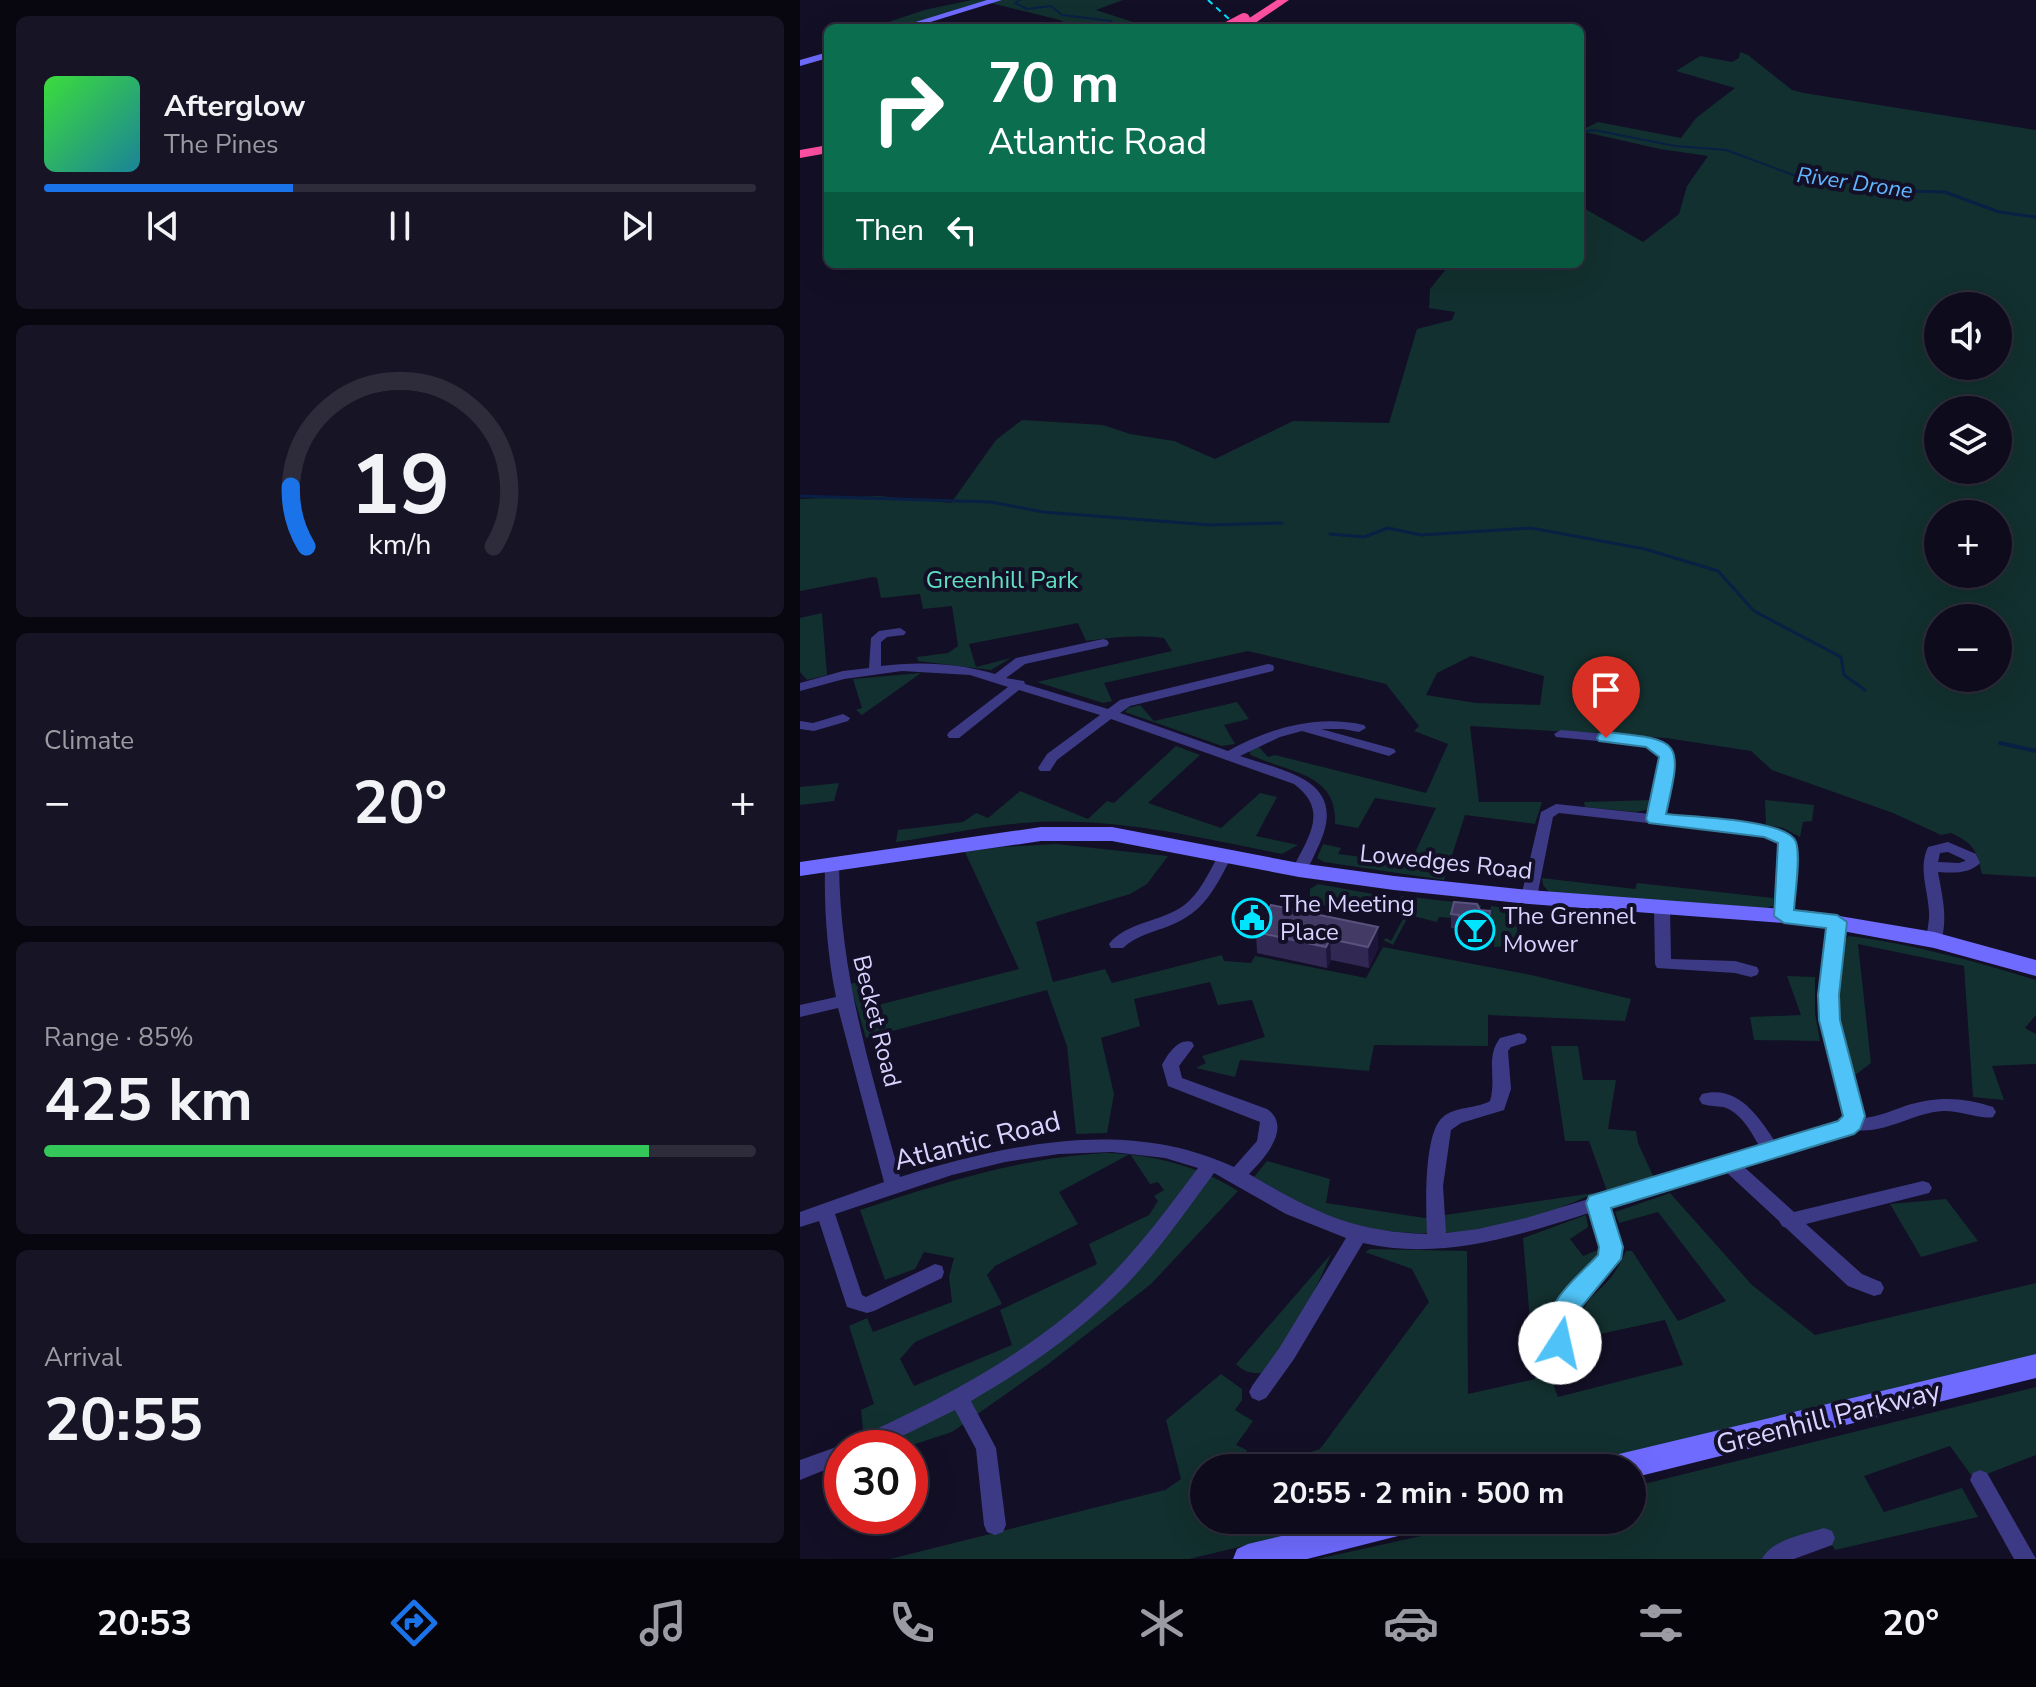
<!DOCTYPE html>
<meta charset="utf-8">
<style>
:root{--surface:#0e0b1c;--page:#171425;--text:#f1f3f6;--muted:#9b9ba3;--line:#2e2b3b;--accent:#1a73e8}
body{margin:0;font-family:"Nunito Sans",sans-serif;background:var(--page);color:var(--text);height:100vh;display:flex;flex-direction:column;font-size:30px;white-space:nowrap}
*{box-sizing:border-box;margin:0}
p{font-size:26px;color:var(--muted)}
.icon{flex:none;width:44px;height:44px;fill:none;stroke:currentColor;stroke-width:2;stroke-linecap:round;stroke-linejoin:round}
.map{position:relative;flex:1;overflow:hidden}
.drawer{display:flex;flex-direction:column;gap:16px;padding:16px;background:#08060f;width:800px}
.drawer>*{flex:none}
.guide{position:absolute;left:24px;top:24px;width:760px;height:244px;border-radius:12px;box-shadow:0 8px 32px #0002,0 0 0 2px var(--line);background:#0b6e4f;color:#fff;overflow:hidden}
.fabs{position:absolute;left:1124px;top:292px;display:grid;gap:16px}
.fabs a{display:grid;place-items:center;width:88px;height:88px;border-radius:50%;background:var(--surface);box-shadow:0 8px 32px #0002,0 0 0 2px var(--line);font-size:40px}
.speed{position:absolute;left:24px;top:1430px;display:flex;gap:16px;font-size:40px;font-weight:700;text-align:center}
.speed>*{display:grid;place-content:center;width:104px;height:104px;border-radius:50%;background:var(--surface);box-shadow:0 8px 32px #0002,0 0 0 2px var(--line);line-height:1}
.speed .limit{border:12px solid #d22;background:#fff;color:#111}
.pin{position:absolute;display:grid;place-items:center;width:68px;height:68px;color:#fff;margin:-82px -34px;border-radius:50% 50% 50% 0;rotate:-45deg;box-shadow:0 0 8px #0007}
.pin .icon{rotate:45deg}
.me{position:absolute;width:88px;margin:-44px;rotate:10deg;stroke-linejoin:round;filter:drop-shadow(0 0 6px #0008)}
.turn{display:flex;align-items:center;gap:28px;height:168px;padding:0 32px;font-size:36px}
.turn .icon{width:104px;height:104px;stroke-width:2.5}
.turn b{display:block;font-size:56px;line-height:68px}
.then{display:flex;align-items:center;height:76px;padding:0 32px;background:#0003;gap:16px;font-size:30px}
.big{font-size:60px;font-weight:700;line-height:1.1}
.drawer .widget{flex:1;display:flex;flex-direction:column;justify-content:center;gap:12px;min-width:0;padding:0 28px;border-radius:12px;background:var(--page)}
.drawer .dial{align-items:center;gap:0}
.dial svg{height:208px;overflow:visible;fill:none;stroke:var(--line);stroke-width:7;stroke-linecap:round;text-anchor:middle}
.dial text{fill:var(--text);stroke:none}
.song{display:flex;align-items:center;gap:24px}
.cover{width:96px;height:96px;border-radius:12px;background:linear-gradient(135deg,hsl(120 70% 55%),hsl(190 70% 35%))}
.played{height:8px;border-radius:4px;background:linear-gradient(90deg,var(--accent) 35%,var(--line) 35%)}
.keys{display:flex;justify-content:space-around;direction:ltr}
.heat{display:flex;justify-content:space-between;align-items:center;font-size:44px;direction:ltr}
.charge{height:12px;border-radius:6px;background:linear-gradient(90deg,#34c759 85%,var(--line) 0)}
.trip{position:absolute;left:390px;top:1454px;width:456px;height:80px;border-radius:40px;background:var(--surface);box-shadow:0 8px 32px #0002,0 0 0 2px var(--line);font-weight:700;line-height:80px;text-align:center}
.tabs{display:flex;height:128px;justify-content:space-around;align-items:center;background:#06040b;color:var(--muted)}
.tabs .icon{width:56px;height:56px}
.tabs .active{color:var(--accent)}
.tabs b{font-size:36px;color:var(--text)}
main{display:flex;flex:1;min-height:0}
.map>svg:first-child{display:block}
</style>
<main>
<section class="drawer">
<div class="widget">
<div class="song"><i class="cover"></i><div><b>Afterglow</b><p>The Pines</p></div></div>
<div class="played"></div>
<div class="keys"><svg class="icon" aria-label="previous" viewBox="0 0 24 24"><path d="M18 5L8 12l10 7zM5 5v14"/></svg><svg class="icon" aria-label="pause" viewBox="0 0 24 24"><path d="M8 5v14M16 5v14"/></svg><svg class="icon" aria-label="next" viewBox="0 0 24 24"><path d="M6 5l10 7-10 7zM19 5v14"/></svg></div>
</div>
<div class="widget dial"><svg viewBox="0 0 100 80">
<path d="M14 69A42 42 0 1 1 86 69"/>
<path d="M14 69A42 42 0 0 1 8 46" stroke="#1a73e8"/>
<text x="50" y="56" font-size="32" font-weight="700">19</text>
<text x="50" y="72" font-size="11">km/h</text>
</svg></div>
<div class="widget"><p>Climate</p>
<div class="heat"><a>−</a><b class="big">20°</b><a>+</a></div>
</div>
<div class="widget"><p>Range · 85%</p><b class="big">425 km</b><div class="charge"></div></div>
<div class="widget"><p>Arrival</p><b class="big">20:55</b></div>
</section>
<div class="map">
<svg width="1236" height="1559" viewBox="0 0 1236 1559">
<rect width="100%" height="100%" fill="#130f26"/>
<g fill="#12302f" fill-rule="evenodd">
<polygon points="172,0 190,0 95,28 71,28 124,10"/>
<polygon points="202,0 323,0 296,10 333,22 328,28 274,28 260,20 190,3"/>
<path d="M940,52L948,55L992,90L1004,93L1236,130V877L1182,874C1177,850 1173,843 1151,833L1141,835L1093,813L972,770L951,751L866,738L670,726L679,802H742L735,824L665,815L644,880L524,862L517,858L523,844L541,848L538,854L610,863L636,808L575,798L558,828L535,824C538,772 488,773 451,755L449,751L459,747L468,757L475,755L626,793L648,744L614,731L619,726L586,684L448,651L304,683L312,701L303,703L237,682L372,651L364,638C337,635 313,637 286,641L278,623L169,644L176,667L211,658L191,670L118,661L117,657L148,653L158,646L152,606L123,609L120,594L81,598L77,578L73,577L0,591V499L79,496L151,503L196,440L222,420L303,425L330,434L374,441L415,459L493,421L589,423L617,329L652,320L655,312L629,308L630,289L650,264H780V206L843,242L879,214L887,186L908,156L860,149L780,131L798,122L881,138L896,118L935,88L876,71L900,56L932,62L939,58ZM1138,306H1198V366H1138ZM1138,410H1198V470H1138ZM1138,514H1198V574H1138ZM1138,618H1198V678H1138ZM671,656L744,676L740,705L676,703L626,695L637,673Z"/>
<polygon points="22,613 27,675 7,680 0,672 0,618"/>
<polygon points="121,673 62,715 56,710 62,708 53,679"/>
<polygon points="437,702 449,719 424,725 435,744 422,746 325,712 328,708 340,705 354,721"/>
<path d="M376,746L400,755L348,803L421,828L460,793L477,797L456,836L498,845L482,854C396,837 311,816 223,823C181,826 138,836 96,842L98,830L163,822L176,813L188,818L220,791L288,819L307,801L314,803Z"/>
<polygon points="39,783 34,801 0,805 0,787"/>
<polygon points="853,800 851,809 836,812 785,807 784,802"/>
<polygon points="965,800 1014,805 1012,821 1003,822 1000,837 983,828 966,825"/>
<polygon points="256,844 368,856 347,884 330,894 236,922 253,982 305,969 312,983 422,955 424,961 451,963 455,956 566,978 583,947 731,975 831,999 825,1021 688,1015 688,1046 574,1045 569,1071 440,1060 435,1077 396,1068 406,1063 402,1056 465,1037 452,1000 418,1005 410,982 334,999 340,1026 301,1038 314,1094 307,1133 276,1134 267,1046 247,990 66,1038 50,984 72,978 78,1005 219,969 165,852 202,847"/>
<polygon points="742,878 835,889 837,883 973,898 973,906 966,908 750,893 743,885"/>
<path d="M518,884L573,894L575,903C561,922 526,910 510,897V889Z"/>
<polygon points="602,896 681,905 679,912 653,918 639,917 637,922 609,915 593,945 583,940 587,938 591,941 603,919 591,908"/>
<polygon points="691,906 718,910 717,934 709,946 694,947 696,923 688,922"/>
<path d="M1049,936C1113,944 1174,961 1236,980V1015L1225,1028L1236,1034V1064L1192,1066L1204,1100L1173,1097L1164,966L1058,944L1071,1063L1050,1079C1044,1049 1023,958 1049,936Z"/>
<polygon points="987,976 1015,977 1015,1013 1020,1041 954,1040 950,1017 1001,1015"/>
<polygon points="778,1046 783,1080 816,1080 808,1129 836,1131 838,1143 854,1178 807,1191 789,1141 765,1141 751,1046"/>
<path d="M305,1153C351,1154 399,1166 438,1191L351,1284L247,1365L152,1432L103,1448H65L61,1410L74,1404L49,1326L67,1318L73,1332L152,1302L149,1277L154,1258L124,1252L115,1269L85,1280L60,1210C141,1183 219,1158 305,1153ZM330,1154L350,1184L358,1182L364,1190L354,1196L358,1201L349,1215L289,1244L297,1264L200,1310L212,1345L114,1386L100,1359L115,1342L202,1304L187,1275L195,1266L278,1224L259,1192Z"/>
<path d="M467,1161L530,1179L526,1203L625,1218L794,1193C724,1227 638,1244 560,1226C522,1217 488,1196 454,1177Z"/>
<path d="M870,1193L952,1285L1015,1335L1236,1283V1355L773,1468H462L520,1449L629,1302L612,1269L565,1252L570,1249L667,1251L668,1394L735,1379L723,1238L786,1215L788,1227L770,1239L783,1256L798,1250V1259L766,1293L744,1308L750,1376L758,1397L883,1365L865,1320L786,1337C779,1305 785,1304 806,1283C815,1274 821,1261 826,1251H832L878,1321L926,1301L858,1212L819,1223L815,1212Z"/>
<polygon points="1146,1199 1178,1241 1121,1257 1090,1204"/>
<path d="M531,1254C513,1296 492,1338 463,1373C452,1374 444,1372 436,1364Z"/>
<polygon points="421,1374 442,1389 442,1400 435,1410 453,1421 436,1445 447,1450 443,1461 457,1468 404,1468 404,1520 552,1520 389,1559 90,1559 365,1490 381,1479 366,1420"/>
<polygon points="1236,1387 1236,1455 1174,1479 1150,1446 1064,1476 1084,1512 1162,1488 1178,1517 1035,1550 1023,1530 963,1559 517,1559 693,1520 832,1520 832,1487"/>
</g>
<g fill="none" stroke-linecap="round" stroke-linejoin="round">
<g stroke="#0a1f44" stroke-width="2">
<polyline points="220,0 215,3 227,9 251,6 262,15 311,21 310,28"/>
<polyline points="780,132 794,130 875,146 926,150 996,176 1017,174 1050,180"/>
</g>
<g stroke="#0a1f44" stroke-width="3">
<polyline points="1040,178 1104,191 1145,192 1199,212 1236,217"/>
<polyline points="0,496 191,502 243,512 411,525 482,523"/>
<polyline points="530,534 564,537 588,528 621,535 731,528 845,549 918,571 954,611 1041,657 1044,675 1065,690"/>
</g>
<polyline stroke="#0a1f44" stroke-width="4" points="1200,743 1236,751"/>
<g fill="#3d3a85" fill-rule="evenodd">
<path d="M100,628L106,632L104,635L87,637L81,642V666C118,661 159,663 195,674L216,658L303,639L307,640L309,643L307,646L225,664L206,678L224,681L225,684L308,709L320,700L468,664L473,665L474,668L473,671L330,706L320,713L428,751C470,728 516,714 564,725L566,728L559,732L543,729H521L594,749L596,752L589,756L502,731L480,737L440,756C486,772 549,780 519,845C514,855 509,871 499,875L492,870C508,837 530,811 494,784L311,719L257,760L250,771H240L238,768L247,754L300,715L219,690L159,738H149L147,735L149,732L208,687L170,675L102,671L44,679L0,691V683L43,671L69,668L71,638L79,631Z"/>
<polygon points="43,714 50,718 48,721 14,731 0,729 0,721 13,723"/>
<polygon points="761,730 851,738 869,747 875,764 864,816 982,830 994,843 992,916 989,920 979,920 976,916 980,844 973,837 759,813 753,817 737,897 734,901 724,901 721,897 741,812 756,804 850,814 861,764 858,752 848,746 756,737 754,734"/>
<path d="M1148,842L1176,854L1180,863C1169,874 1154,873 1138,872C1142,895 1149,921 1140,944H1128C1125,933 1130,923 1129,912C1128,889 1118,868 1128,847ZM1148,852L1165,860V861L1159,863L1138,862L1140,853Z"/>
<path d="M425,851L432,856C415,888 405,912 369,926C353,932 336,936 323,948H311L309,944C326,922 361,922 383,906C401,893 409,871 420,853Z"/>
<path d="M32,859L39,864C40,976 71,1070 100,1177C208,1144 327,1117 434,1167L457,1141L460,1122L368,1086L362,1065C368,1054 378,1038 392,1042L394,1046L379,1066L382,1078L467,1109C493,1127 464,1159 449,1174C513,1211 551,1232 627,1234C626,1209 623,1133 643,1117C656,1106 676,1109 690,1101C697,1077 685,1058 700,1038L719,1033L725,1035L727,1039L725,1043L711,1047L708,1051L711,1089L704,1110L661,1123L651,1130L643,1186L646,1233L678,1229L726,1218L960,1147C951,1132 941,1112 923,1107C916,1106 909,1106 902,1104L899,1099L902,1094C938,1084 959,1117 976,1143L1040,1123L1045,1116L1022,1020L1021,995L1029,922L1032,918H1042L1045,922L1037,995L1038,1020L1062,1118C1078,1117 1091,1111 1105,1106C1136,1096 1163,1097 1193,1107L1196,1112L1193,1117C1183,1120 1158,1110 1143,1111C1112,1113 1086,1134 1055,1130L943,1166L994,1212L1123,1181L1129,1183L1132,1188L1129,1193L1006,1224L1062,1274L1081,1282L1084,1288L1081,1294L1074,1296L1048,1286L986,1228L982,1226L979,1221L925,1171L808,1207L820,1247L818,1259L770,1316V1343L767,1349L760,1351L753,1349L750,1343V1313L800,1256L802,1247L792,1212C717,1236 641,1261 563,1243L494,1359L466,1398L459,1401L452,1398L449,1392L452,1386L480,1347L546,1238L486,1214L414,1173C386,1211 359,1250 327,1284C281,1331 228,1368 171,1401L196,1448L206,1525L203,1532L195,1535L187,1532L184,1525L176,1449L155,1410L78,1448H42V1463L0,1480V1460L42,1445L47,1447L50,1441C145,1398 239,1349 313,1273C344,1241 371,1204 398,1168L365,1158L312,1152L259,1154L205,1162L152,1175L35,1214L62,1295L66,1297L135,1264L142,1266L144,1272L142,1278L74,1311L67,1313L47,1307L19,1221L0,1227V1212L84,1182L38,1008L0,1017V1005L36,997C27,953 24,909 25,864Z"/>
<polygon points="862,903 867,904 870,908 871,959 935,961 957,967 959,971 957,975 951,977 935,973 857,968 855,964 854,908 857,904"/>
<polygon points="1180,1470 1187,1473 1236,1559 1214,1559 1170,1480 1173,1473"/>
<path d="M1024,1528L1032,1531L1035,1538L1032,1545L994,1559H962C971,1540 1005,1534 1024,1528Z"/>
</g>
<g fill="#6f6bff" fill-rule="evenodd">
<polygon points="187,0 202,0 111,28 96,28"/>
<polygon points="28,52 28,58 0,66 0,60"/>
<polygon points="241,827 312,827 499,863 594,876 729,890 1010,911 1134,932 1236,960 1236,976 1134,948 1010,925 729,904 594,890 499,877 312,841 241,841 0,876 0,862"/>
<polygon points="1236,1354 1236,1378 832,1478 832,1468 804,1468 809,1458 819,1454"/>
<polygon points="548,1520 621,1520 617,1530 606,1534 507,1559 433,1559 437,1549 448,1544"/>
</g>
<g fill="#ff4fa3" fill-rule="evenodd">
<polygon points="477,0 489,0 448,28 434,28"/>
<polygon points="28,145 28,153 0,158 0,150"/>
</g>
<polyline stroke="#00e5ff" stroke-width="2" stroke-dasharray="6 5" stroke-linecap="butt" points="408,0 439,28"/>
<polyline stroke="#ff4fa3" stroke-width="12" points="427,28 444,19"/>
</g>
<g fill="#312854">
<polygon points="471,905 578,948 569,968 531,960 527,968 457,953 456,932"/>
<polygon points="680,910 690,925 686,944 663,942 663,932 658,931 658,929 651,928 651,914"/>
</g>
<g fill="#1d163a">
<polygon points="690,911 690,925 686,944 687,930"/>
<polygon points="578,927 578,948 569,968 568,947"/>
<polygon points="530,939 531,960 527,968 526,947"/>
</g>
<g fill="#433a66" stroke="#5a527e" stroke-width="2">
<polygon points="654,902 677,904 680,910 690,911 687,930 663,928 665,918 659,918 659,915 651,914"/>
<polygon points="471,905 578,927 568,947 530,939 526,947 456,932"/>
</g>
<path fill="#4fc3f7" stroke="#337fa1" stroke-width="2" d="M806,732C882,740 883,740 866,814C890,817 988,819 996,842C1001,856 995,894 994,910L1037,915L1047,922L1039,995L1040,1020L1065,1116L1060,1129L1054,1134L811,1208L823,1247L821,1259L773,1317V1343L769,1351L760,1354L751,1351C732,1311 774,1281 798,1255L799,1247L786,1203L789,1196L1038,1121L1043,1116L1019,1020L1018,995L1026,928L984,923L974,916L978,843L964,837L849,823L846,819L859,757L846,747L799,741L797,738L799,734Z"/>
<defs>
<symbol id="civic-ring" viewBox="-11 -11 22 22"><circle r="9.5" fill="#130f26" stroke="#00e5ff" stroke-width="1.5"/><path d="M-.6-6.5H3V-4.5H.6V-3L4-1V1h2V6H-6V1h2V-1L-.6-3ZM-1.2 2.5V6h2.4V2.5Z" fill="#00e5ff"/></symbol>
<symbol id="bar-ring" viewBox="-11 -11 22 22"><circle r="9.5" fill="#130f26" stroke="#00e5ff" stroke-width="1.5"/><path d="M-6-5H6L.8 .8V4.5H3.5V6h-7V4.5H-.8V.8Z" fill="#00e5ff"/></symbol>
</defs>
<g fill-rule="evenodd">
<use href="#civic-ring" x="430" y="896" width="44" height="44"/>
<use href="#bar-ring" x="653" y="908" width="44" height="44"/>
</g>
<g text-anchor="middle" stroke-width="8" stroke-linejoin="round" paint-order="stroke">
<g font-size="22" font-style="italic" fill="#62b6ff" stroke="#130f26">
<text transform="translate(1055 182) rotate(8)" y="8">River Drone</text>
</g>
<g font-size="24" fill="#5fe0c0" stroke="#130f26">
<text x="202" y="588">Greenhill Park</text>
</g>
<g font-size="24" fill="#d9d4ff" stroke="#130f26">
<text transform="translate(646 862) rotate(6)" y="8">Lowedges Road</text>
<text transform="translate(77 1021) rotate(76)" y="8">Becket Road</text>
</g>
<g font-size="24" fill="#d9d4ff" stroke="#130f26" text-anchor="start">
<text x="480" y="912">The Meeting<tspan x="480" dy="28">Place</tspan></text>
<text x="703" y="924">The Grennel<tspan x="703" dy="28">Mower</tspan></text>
</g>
<g font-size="28" fill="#d9d4ff" stroke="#130f26">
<text transform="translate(177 1140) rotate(-14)" y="10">Atlantic Road</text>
<text transform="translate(1028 1417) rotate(-14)" y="10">Greenhill Parkway</text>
</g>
</g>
</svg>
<div class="fabs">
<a><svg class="icon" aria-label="sound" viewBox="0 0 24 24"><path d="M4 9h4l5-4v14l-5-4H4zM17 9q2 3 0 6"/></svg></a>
<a><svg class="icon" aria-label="layers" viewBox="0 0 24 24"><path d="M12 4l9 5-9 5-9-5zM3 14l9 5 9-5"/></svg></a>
<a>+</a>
<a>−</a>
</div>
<div class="speed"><div class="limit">30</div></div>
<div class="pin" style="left:806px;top:738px;background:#d93025"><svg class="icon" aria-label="arrive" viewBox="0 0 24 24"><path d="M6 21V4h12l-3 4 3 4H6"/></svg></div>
<svg class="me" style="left:760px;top:1343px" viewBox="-20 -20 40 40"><circle r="19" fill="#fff"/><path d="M0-13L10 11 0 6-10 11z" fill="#4fc3f7"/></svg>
<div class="trip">20:55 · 2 min · 500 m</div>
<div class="guide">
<div class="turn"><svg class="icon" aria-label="right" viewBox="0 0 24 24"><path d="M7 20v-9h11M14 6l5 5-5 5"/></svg><div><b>70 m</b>Atlantic Road</div></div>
<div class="then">Then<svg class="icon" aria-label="left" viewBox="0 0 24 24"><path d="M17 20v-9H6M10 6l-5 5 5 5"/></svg></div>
</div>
</div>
</main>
<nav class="tabs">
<b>20:53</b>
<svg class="icon active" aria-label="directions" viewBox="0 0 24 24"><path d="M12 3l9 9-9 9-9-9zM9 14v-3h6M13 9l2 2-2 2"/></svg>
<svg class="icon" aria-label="music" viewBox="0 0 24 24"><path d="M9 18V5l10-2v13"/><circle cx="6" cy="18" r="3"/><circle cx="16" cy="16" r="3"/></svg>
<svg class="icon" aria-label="phone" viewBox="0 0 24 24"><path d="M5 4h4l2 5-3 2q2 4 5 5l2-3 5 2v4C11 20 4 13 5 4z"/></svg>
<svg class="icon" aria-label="climate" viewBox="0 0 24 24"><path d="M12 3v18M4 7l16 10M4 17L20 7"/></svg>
<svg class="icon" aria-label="car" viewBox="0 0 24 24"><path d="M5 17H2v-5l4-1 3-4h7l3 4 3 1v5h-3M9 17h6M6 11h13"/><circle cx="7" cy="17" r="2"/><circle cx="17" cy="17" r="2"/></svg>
<svg class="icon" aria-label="filters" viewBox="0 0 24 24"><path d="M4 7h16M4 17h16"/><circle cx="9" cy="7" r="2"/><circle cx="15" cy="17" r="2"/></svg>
<b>20°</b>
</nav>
